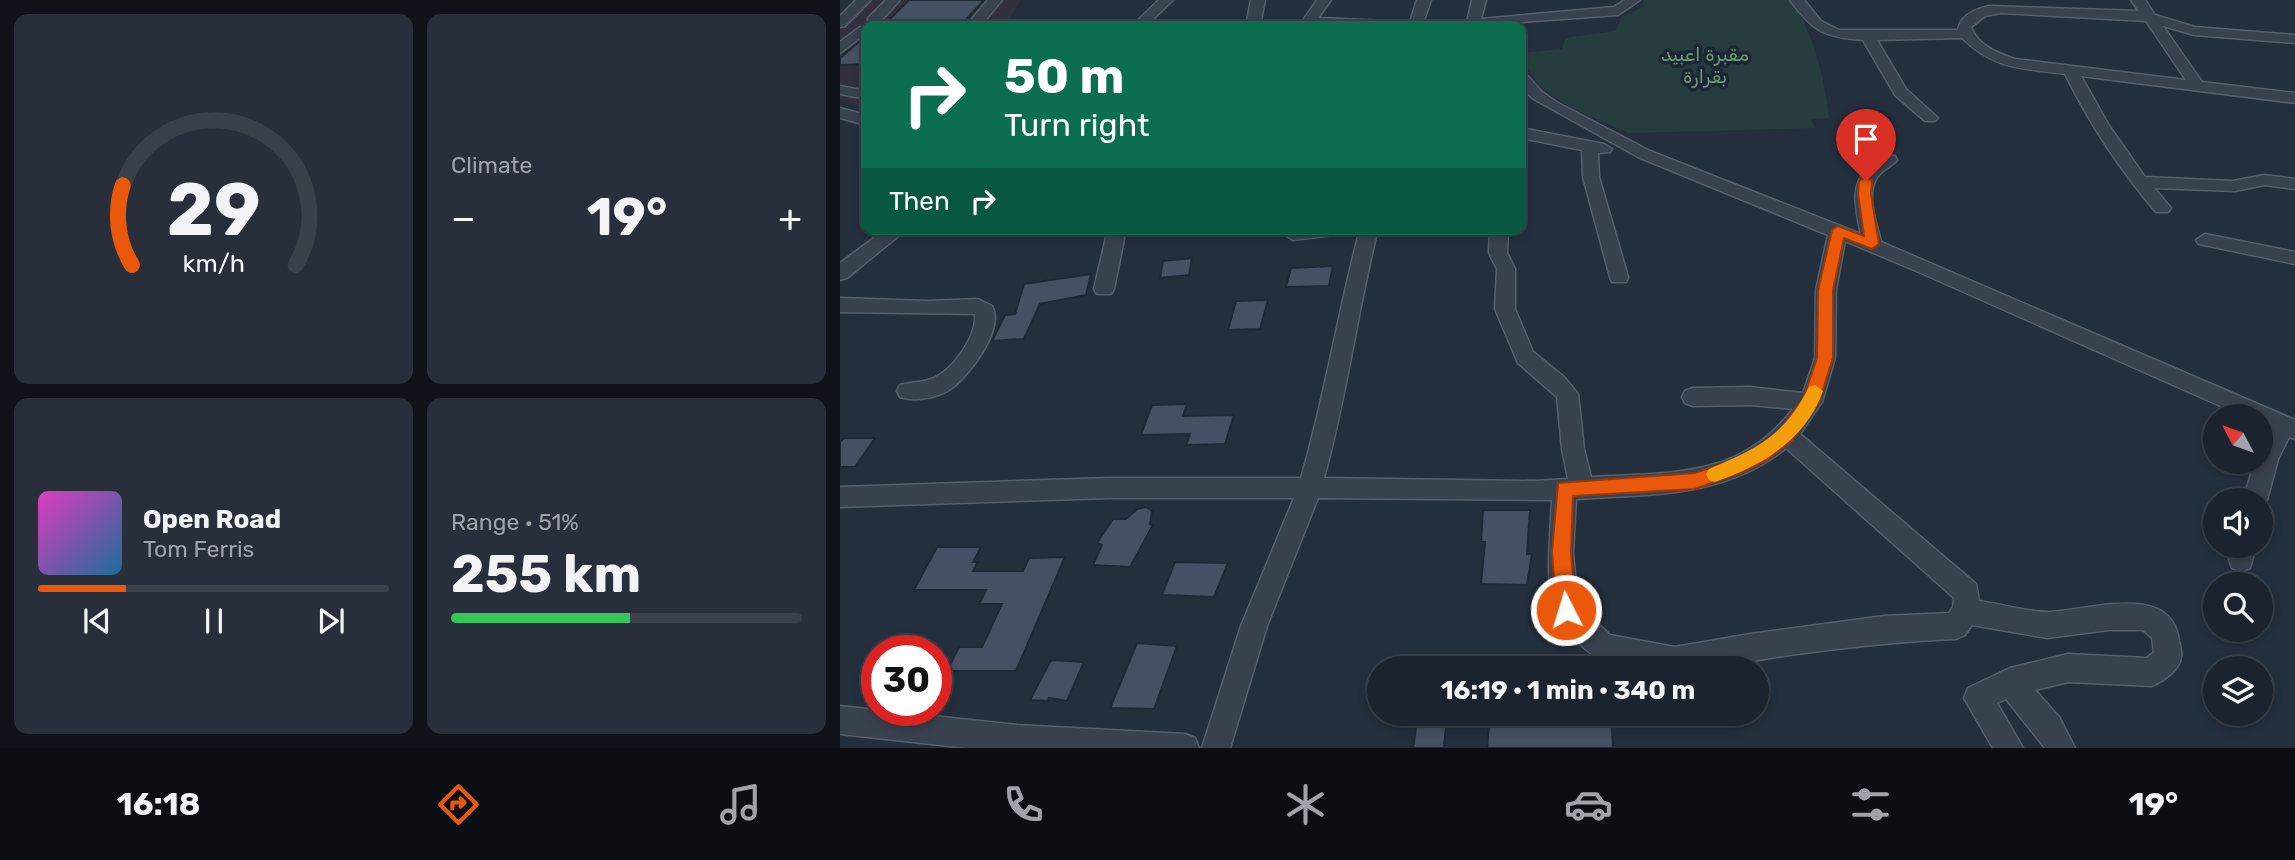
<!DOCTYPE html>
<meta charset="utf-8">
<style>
:root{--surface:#1b232e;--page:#282f3a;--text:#f1f3f6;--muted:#a0a4aa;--line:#39404a;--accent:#ea580c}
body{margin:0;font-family:Rubik,"Noto Naskh Arabic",sans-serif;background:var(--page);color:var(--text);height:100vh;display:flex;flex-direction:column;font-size:26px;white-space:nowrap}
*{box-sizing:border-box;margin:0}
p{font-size:23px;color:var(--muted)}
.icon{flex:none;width:38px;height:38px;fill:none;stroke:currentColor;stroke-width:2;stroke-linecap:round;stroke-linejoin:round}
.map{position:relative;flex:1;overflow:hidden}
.drawer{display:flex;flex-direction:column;gap:14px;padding:14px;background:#0f1319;width:840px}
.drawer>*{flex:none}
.banner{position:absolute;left:21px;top:21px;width:665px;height:214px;border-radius:14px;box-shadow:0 4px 10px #0003,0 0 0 2px var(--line);background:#0b6e4f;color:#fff;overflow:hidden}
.needle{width:46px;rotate:311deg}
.buttons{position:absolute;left:1363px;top:404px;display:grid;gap:14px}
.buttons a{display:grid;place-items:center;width:70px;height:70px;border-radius:50%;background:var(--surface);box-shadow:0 4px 10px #0003,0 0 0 2px var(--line);font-size:35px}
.speed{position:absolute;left:21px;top:635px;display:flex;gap:14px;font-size:35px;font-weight:700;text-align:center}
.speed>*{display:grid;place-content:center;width:91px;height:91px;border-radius:50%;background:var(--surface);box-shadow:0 4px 10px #0003,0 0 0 2px var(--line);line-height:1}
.speed .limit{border:10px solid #d22;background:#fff;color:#111}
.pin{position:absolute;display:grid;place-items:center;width:60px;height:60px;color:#fff;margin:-72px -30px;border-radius:50% 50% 50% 0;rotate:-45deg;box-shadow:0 0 7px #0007}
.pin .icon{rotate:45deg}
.me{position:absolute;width:77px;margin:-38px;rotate:355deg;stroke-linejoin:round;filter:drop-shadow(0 0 5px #0008)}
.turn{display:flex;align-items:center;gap:24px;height:147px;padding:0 28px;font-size:32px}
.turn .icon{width:91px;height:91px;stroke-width:2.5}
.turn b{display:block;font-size:49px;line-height:60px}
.then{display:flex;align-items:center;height:66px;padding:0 28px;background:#0003;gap:14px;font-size:26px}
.big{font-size:52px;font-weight:700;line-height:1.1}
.drawer .tile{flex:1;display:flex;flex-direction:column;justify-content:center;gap:10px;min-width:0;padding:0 24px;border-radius:14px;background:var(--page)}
.drawer .dial{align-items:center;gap:0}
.dial svg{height:182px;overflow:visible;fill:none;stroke:var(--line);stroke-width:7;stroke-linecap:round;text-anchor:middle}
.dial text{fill:var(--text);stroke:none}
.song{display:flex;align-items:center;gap:21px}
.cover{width:84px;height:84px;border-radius:10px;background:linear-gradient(135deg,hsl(310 70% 55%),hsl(200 70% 35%))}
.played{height:7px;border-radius:4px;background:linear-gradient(90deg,var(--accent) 25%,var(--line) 25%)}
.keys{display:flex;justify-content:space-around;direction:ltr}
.heat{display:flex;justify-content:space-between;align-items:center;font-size:38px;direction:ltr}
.charge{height:10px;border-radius:5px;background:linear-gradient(90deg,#34c759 51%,var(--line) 0)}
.drawer .tiles{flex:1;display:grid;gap:14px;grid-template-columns:repeat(2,1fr)}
.trip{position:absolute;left:527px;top:656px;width:402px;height:70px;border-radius:35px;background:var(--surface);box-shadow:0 4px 10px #0003,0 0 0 2px var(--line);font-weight:700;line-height:70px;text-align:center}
.tabs{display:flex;height:112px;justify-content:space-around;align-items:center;background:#0b0e12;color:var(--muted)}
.tabs .icon{width:49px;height:49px}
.tabs .selected{color:var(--accent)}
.tabs b{font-size:32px;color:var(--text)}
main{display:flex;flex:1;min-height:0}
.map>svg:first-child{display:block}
</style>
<main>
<section class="drawer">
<div class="tiles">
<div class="tile dial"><svg viewBox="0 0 100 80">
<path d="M14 69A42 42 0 1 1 86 69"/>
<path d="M14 69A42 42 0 0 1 10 34" stroke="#ea580c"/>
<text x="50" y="56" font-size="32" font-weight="700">29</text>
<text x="50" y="72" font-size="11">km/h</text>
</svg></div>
<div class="tile"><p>Climate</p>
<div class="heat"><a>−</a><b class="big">19°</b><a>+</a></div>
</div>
<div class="tile">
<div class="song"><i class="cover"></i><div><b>Open Road</b><p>Tom Ferris</p></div></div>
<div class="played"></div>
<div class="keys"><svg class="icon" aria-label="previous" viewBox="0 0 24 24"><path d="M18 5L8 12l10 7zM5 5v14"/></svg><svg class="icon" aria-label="pause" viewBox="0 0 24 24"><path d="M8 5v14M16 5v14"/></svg><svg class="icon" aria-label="next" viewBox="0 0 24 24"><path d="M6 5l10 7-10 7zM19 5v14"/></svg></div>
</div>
<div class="tile"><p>Range · 51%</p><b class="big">255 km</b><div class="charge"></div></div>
</div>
</section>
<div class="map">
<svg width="1455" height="748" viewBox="0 0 1455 748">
<rect width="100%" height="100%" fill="#242f3e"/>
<polygon fill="#32303f" points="34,0 181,0 164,26 26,26 26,107 0,101 0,30"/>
<path fill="#263c3f" d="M804,0H951C973,32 985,79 989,118L971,119L975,128L789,133L733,109L711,95L697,82L681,56V53L722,49L725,39L731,37L776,31L781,18L804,6Z"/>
<g fill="#455162" stroke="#1f2835" stroke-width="2">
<polygon points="69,0 144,0 120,26 43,26"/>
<polygon points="26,36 26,64 0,65 0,58"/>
<polygon points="352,258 349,275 320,278 323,261"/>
<polygon points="493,266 489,286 446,287 451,268"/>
<polygon points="251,274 246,295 200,304 184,339 152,341 165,315 175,314 184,284"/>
<polygon points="428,300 420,329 388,330 396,301"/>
<polygon points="347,404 343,416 394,415 385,444 346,445 350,434 301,435 312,405"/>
<polygon points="4,438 35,438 15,467 0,467 0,442"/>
<polygon points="306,507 312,511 310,524 313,525 290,567 253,565 262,545 257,543 273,519 286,519 297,509"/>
<polygon points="643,510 690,510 687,554 692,554 687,585 641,584 645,542 641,542"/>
<polygon points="97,547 141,547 133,562 138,562 133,571 183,571 189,558 225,557 176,671 107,671 119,647 142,647 162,604 139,604 146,590 74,590"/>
<polygon points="335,562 388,563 374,597 322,595"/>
<polygon points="297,643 337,646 314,709 270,708"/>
<polygon points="211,660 244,662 227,701 209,698 208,701 190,700"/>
<polygon points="578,714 607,714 604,748 573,748"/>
<polygon points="650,714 681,714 680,727 772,726 773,748 647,748"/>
</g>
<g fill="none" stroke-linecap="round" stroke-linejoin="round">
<defs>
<g id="minor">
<polygon points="16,0 31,0 5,26 0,27 0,16"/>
<polygon points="46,0 60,0 38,24 28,24 28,18"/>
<polygon points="148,0 162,0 144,22 134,22 132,19"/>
<polygon points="319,0 333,0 306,26 292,26"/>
<polygon points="411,0 425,0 420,26 406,26"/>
<polygon points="477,0 491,0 478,18 570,22 577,0 591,0 582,26 459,26"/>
<polygon points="632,0 646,0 641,19 774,7 785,0 800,0 778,15 626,26"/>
<path d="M950,0H964L981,21L999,30H1118C1120,15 1136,9 1149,6L1299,11L1291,0H1305L1315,15L1355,27L1455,35V43L1354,35L1323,26L1362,82L1455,93V103L1241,76L1268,124L1305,177L1393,181L1424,175L1455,179V189L1424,185L1395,191L1314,188L1331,208L1328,212H1316C1280,170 1250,124 1225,74C1182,68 1155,70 1122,38L1037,40L1066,89L1098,118L1095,121H1085L1055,95L1023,40C984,37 974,32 950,0ZM1161,13L1306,21L1346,80L1175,59C1158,53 1138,46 1131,27L1145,16Z"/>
<polygon points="20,27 26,30 25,34 0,53 0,42"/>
<path d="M681,73L686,74L702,92L718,103L810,151L1021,234C1015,208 1008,179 1035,163C1042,158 1045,154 1055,156L1057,160C1051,167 1040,171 1036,179C1026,197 1037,224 1041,242L1455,420V439L1449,437L1438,459L1427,500L1421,508V500H1403L1415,462H1421V448L1431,429L1421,425V416H1403L1081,273L1005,241L996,290L995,358L982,402L960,434L1136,584L1139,601C1161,604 1187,612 1209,612C1247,611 1332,581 1339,641C1340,645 1342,652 1341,657C1340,670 1323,681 1312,686L1228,682L1195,690L1219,717L1235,748H1205L1166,699L1157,703L1183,748H1153L1124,698L1128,688L1170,668L1228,654L1307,658L1314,652L1312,638L1303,630H1269L1207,638L1132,625L1125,635L1116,639C1062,641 1010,647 957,654C893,663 825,681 762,660C750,656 722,628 716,616C704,596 711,525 712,500L478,498L427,626L390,748H362L401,626L454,498H269L0,507V487L269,478H461C485,396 498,312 520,229H538C517,312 507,396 484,478L694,481L728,479L722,449L717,397L678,363L655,309L657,269L649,253L650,229H668L667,253L675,269V309L693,352L724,377L738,394L744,449L751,477C832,472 899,479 953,409L910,405L853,406L845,403L842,397L845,391L853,388L910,387L963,393L975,358L976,290L988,235L798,157L692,98L681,86ZM946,448L1114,598L1113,607L1109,613L1044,616L910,634L835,647L770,635L738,604L733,553L736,499C811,494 885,498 946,448Z"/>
<polygon points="0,86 26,91 26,99 0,94"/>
<polygon points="0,108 26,115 26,125 0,118"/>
<polygon points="681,128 764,144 772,149 770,152 758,153 759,177 788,277 786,282 772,282 770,277 743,177 742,150 681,138"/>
<polygon points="46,229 67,229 7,278 0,280 0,263"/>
<polygon points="268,229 286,229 274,289 271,294 257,294 254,289"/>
<polygon points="448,229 503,229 494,235 453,240 444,234"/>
<polygon points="1365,234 1455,252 1455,264 1359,244 1356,240"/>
<path d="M0,298L88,301L138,299L152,306C165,329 129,377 109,390C96,398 75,402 60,397L57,391L60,385C70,382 79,383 88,380C111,374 137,337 135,314L0,312Z"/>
<polygon points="1392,546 1416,546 1410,568 1401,572 1392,568 1389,560"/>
<polygon points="0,706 177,725 345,734 355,738 359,748 127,748 0,734"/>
</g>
</defs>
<use href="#minor" stroke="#565f6c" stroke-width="3"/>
<use href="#minor" fill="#38414e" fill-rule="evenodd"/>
</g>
<polygon fill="#ea580c" stroke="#983908" stroke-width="2" points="1026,177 1032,181 1031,194 1039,244 1032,249 1004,238 993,290 993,358 979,402 952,440 927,460 903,472 855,489 733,496 731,552 736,610 733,616 726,619 719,616 716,610 712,552 718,483 855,473 891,461 914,450 940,430 963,399 977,358 978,290 992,230 998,226 1024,236 1018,194 1019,181"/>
<path fill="#f59e0b" d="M975,385L983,391C966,440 921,466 875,482L869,480L866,474L869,469C918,448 944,436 969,387Z"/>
<g text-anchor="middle" stroke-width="7" stroke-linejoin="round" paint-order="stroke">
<g font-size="19" fill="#6b9a76" stroke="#1d2633">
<text x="865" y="61">مقبرة اعبيد<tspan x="865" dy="22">بقرارة</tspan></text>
</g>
</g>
</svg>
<div class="buttons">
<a><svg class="needle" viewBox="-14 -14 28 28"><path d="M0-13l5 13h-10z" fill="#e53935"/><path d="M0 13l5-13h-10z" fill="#a0a4aa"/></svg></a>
<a><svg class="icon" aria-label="sound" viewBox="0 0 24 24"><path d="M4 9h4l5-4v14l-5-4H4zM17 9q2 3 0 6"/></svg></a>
<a><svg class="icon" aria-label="search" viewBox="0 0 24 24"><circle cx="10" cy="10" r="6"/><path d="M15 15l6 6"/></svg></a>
<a><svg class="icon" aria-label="layers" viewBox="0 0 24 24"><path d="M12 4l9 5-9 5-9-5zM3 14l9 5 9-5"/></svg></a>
</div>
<div class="speed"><div class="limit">30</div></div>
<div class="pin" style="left:1026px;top:181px;background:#d93025"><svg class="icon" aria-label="arrive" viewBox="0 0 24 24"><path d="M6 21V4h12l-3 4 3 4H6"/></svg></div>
<svg class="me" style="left:726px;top:610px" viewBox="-20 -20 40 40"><circle r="17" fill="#ea580c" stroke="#fff" stroke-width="3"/><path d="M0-11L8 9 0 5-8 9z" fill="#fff"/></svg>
<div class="trip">16:19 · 1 min · 340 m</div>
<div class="banner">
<div class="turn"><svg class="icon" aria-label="right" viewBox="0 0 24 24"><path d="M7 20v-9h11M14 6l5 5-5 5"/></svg><div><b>50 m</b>Turn right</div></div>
<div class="then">Then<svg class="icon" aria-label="right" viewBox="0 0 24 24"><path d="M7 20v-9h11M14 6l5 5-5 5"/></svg></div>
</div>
</div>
</main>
<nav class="tabs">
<b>16:18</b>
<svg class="icon selected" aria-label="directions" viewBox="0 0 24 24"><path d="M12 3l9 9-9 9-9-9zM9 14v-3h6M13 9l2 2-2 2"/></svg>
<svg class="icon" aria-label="music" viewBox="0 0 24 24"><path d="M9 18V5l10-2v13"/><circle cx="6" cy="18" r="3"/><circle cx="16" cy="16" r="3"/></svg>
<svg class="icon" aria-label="phone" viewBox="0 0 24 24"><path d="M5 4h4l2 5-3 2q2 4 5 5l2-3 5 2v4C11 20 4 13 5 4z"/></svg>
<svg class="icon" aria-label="climate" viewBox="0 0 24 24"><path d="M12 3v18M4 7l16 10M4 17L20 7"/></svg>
<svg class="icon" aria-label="car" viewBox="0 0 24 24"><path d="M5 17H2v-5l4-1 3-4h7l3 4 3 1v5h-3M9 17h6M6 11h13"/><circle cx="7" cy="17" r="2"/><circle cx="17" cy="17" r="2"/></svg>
<svg class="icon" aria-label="filters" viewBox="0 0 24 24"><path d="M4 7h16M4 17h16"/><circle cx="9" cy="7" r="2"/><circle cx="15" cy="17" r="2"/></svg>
<b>19°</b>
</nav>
